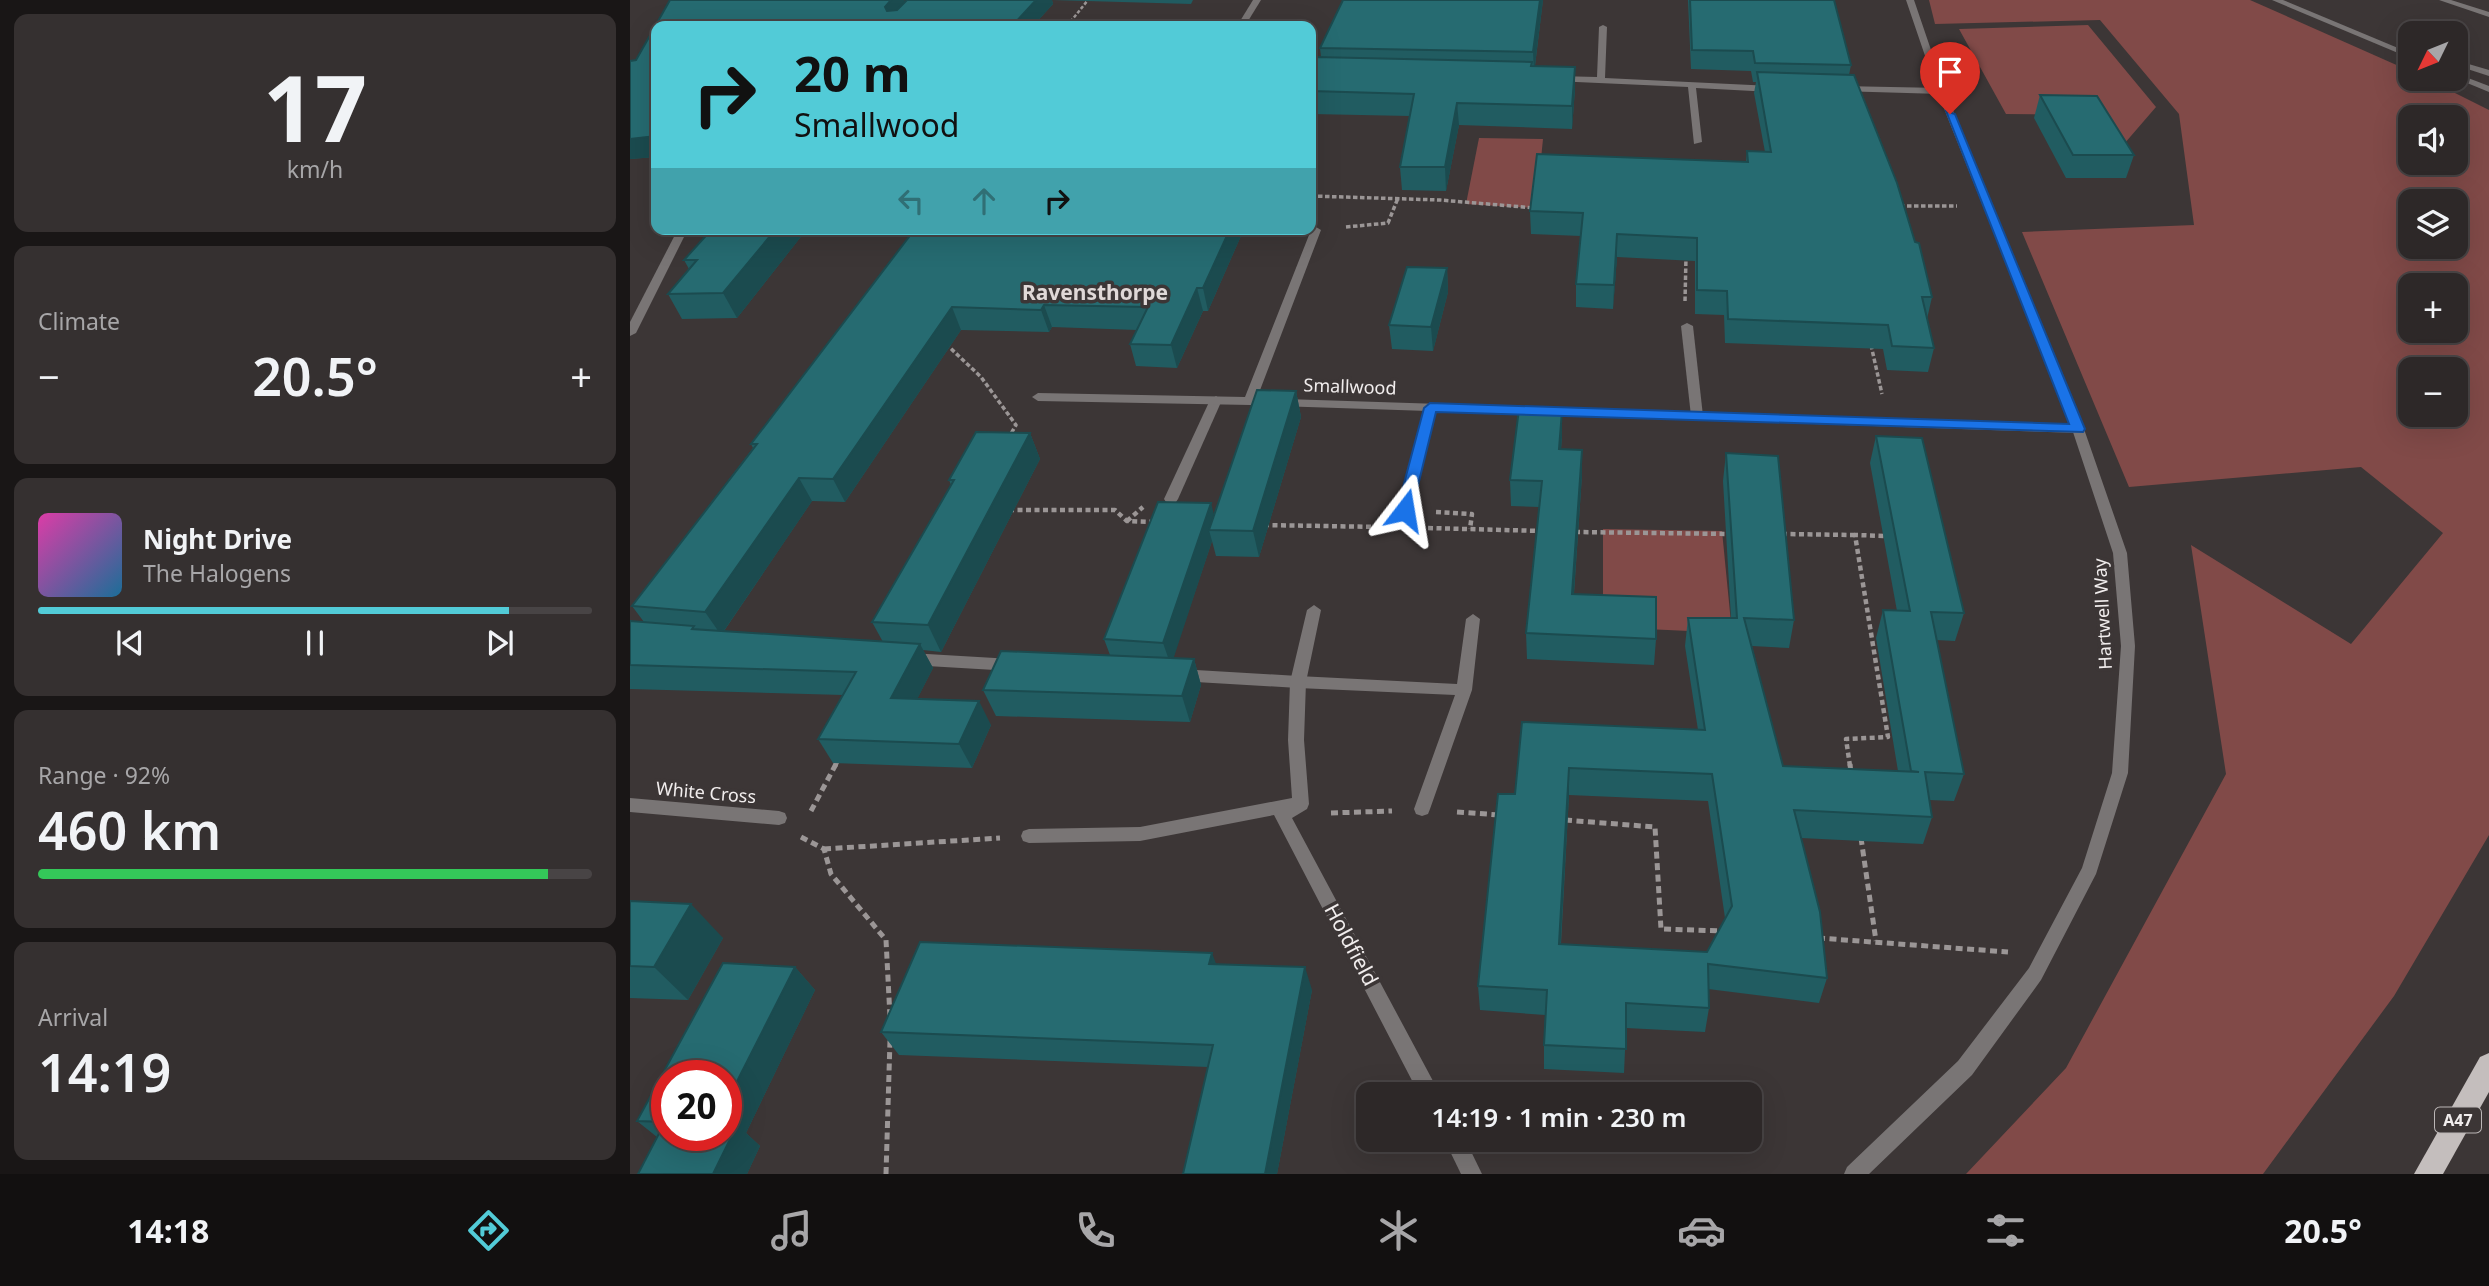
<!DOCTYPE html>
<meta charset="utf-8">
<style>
:root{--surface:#2d2828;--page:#353030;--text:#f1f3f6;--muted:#a7a6a8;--line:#484445;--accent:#52cbd7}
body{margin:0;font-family:"Noto Sans",sans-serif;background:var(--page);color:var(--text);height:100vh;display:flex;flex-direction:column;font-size:26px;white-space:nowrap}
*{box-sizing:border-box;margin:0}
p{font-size:23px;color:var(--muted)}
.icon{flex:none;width:38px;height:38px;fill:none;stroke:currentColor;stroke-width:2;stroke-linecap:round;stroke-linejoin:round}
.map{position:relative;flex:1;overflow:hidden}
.sheet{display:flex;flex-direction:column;gap:14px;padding:14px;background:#191616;width:630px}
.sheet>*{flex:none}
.hud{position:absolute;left:21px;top:21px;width:665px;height:214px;border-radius:14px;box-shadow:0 7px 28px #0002,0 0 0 2px var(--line);background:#52cbd7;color:#111;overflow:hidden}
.needle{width:46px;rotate:227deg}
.controls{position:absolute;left:1768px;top:21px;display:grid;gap:14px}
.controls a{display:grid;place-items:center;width:70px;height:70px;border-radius:14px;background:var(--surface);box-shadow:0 7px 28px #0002,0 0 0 2px var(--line);font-size:35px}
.speed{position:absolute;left:21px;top:1060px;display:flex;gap:14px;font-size:35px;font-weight:700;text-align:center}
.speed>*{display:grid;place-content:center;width:91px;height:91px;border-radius:50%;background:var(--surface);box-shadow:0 7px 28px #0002,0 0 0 2px var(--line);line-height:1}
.speed .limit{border:10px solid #d22;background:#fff;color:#111}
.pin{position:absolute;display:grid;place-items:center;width:60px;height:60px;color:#fff;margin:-72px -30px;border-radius:50% 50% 50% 0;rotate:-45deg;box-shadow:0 0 7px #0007}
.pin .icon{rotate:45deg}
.me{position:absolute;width:77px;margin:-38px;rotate:14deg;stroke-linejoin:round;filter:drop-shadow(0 0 5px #0008)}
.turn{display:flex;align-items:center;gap:24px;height:147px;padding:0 28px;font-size:32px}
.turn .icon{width:91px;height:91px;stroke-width:2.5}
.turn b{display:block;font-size:49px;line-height:60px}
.lanes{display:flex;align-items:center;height:66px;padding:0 28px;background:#0003;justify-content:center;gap:35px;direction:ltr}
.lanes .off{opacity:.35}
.big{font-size:52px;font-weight:600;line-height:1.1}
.sheet .widget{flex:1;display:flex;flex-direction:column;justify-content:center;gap:10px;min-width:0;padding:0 24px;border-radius:14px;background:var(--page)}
.sheet .dial{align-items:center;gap:0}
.dial b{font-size:91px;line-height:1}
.song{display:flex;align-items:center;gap:21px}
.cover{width:84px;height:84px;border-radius:10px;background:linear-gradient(135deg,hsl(320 70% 55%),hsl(200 70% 35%))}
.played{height:7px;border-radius:4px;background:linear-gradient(90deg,var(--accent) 85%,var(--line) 85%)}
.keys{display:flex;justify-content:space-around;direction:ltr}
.heat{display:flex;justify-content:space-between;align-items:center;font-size:38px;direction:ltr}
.charge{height:10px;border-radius:5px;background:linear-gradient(90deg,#34c759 92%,var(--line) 0)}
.trip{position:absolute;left:726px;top:1082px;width:406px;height:70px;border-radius:14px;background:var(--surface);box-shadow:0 7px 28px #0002,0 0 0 2px var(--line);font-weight:600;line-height:70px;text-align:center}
.tabs{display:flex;height:112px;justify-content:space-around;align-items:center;background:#121010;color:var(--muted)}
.tabs .icon{width:49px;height:49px}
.tabs .selected{color:var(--accent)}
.tabs b{font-size:32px;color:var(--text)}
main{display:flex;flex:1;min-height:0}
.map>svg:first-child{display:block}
</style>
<main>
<section class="sheet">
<div class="widget dial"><b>17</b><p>km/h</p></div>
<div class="widget"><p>Climate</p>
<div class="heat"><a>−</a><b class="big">20.5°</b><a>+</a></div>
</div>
<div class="widget">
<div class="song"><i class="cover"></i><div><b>Night Drive</b><p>The Halogens</p></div></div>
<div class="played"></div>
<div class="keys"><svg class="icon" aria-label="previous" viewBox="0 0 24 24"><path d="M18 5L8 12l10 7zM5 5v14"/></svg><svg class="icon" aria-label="pause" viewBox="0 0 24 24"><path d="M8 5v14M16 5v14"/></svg><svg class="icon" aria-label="next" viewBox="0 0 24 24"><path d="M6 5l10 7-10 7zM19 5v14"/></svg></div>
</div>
<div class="widget"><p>Range · 92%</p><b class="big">460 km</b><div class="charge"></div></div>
<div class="widget"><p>Arrival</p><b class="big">14:19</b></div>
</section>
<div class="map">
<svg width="1859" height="1174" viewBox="0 0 1859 1174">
<rect width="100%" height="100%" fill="#3c3636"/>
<g fill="#814a48" fill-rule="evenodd">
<path d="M1299,0H1620L1780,71V79H1797L1859,110V835L1764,996L1633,1174H1336L1436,1068L1596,774L1561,545L1721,644L1813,533L1731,467L1499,487L1392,232L1564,225L1549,114L1470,20L1305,24ZM1825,117V163H1780V117ZM1825,201V247H1780V201ZM1825,285V331H1780V285ZM1825,369V415H1780V369Z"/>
<polygon points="1458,25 1526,107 1488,151 1465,115 1376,114 1329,29"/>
<polygon points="849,138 913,139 906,208 836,204"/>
<polygon points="973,529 1092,531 1102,633 973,627"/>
</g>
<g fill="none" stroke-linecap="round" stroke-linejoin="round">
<polyline stroke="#9b9696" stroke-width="2.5" stroke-dasharray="3.5 2" stroke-linecap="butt" points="437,26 458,0"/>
<g stroke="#9b9696" stroke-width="3.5" stroke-dasharray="4.5 2.5" stroke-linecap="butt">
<polyline points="681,196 810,200 905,208"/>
<polyline points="1270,206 1327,206"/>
<polyline points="716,227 758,223 768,198"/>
<polyline points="1055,301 1056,257"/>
<polyline points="316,344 351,377 386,425 379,437"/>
<polyline points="1241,345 1252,394"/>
</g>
<g stroke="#9b9696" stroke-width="4.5" stroke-dasharray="5 3.5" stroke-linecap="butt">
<polyline points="379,510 485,510 497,521 524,522"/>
<polyline points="806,512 842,514 840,529"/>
<polyline points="497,521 513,507"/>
<polyline points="634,525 751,527"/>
<polyline points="798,528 912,531"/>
<polyline points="945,532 1101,534"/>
<polyline points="1152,534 1225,535"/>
<polyline points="205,766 208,760"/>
<polyline points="1220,766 1216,739 1258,737 1225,535 1256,536"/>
</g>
<g stroke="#9b9696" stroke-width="5" stroke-dasharray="7 4.5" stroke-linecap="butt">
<polyline points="1220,764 1221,774"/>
<polyline points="181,811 206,764"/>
<polyline points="827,812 870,815"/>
<polyline points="701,813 762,811"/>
<polyline points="935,820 1025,827 1031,929 1093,931"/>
<polyline points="171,837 194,849 201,874 256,940 260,1017"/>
<polyline points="1231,838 1246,941"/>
<polyline points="194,849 370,838"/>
<polyline points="1188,938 1378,952"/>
<polyline points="256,1174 260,1040"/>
</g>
<g fill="#797575" fill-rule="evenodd">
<polygon points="1809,0 1821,0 1859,12 1859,17"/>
<polygon points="1057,323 1063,326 1073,416 1067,420 1061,416 1051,326"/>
<polygon points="586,396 592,400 548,499 546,502 536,502 534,499 580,400"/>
<polygon points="800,404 806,408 782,510 775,514 768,510 794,408"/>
<polygon points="843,614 850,619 842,690 800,809 798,814 792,816 786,814 784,809 825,695 668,688 663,686 660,682 663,678 668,676 827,684 836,619"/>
</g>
<g fill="#797575" fill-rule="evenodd">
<polygon points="280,653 382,659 387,661 389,665 387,669 382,671 280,665 275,663 273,659 275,655"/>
<polygon points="549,669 668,676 673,678 676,682 673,686 668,688 549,681 544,679 542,675 544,671"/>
</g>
<g fill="#797575" fill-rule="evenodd">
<polygon points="623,0 631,0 615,26 607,26"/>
<polygon points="973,25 977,27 975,78 1142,86 1146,89 1142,92 1066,88 1072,142 1064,144 1058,87 924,81 924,77 927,76 967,77 969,27"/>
<polygon points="1211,86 1311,88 1315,91 1311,94 1208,91 1208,87"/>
<polygon points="686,227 691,230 627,398 1448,425 1454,429 1448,433 620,405 408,401 402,397 408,393 615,397 681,230"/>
<polygon points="48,229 58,229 6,333 0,336 0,322"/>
<polygon points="684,605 691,610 676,682 674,740 679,804 677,809 662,818 810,1094 789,1094 644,815 510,841 399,843 393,841 391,836 393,831 399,829 510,827 662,798 658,740 660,682 677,610"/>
<polygon points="0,798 149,811 155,813 157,818 155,823 149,825 0,812"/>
<polygon points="814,1139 835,1139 852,1174 831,1174"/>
</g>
<g fill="#797575" fill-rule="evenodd">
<polygon points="1276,0 1284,0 1315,91 1454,429 1497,553 1505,646 1498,773 1466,874 1411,980 1342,1075 1239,1174 1214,1174 1217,1167 1328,1061 1399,968 1452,868 1482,773 1491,646 1483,553 1442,429 1307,91"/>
<polygon points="1642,0 1653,0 1780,53 1780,58"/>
<polygon points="1825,60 1859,70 1859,76 1825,65"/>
<polygon points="1825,73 1859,86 1859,92 1825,78"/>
</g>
<polygon fill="#c4bebd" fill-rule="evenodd" points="1859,1053 1859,1092 1813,1174 1784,1174 1850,1057"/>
</g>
<g fill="#215c61" fill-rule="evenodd">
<polygon points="40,0 274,0 275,2 277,0 563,0 561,4 422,0 423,4 403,26 26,26 26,157 0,159 0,61 6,60"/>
<polygon points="713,0 913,0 905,66 945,89 942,129 829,125 816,191 772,190 770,167 780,116 681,114 681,67 691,57 690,48"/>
<polygon points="1058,0 1204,0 1221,65 1219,75 1302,297 1297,319 1304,348 1298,372 1257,370 1253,349 1095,343 1094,315 1065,314 1065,261 987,257 983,309 946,307 946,284 951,236 901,234 900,211 1116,162 1117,151 1135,152 1124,93 1126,82 1123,82 1121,71 1061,69"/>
<polygon points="1410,95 1504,155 1496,178 1436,178 1404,118"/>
<polygon points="82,229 177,229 107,318 52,319 38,294 59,269 54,260"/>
<polygon points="285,229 614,229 578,311 573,311 547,368 506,366 500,344 507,330 422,327 419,332 331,330 215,502 182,501 94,631 253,642 242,622 321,485 319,480 400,433 410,459 311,652 293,650 303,668 287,699 361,725 342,768 203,763 188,739 213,695 0,689 0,621 14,622 2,606 123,448 121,444"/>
<polygon points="817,268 818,292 803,351 762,349 759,325"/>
<polygon points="666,391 671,417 629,557 586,556 582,541 543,658 564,659 571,685 560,722 366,716 353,690 480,655 474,639 584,515"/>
<path d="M1246,436L1334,613L1325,641L1306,640L1334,774L1324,801L1299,800L1302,817L1293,844L1171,838L1197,978L1189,1003L1078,989L1079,1008L1075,1032L996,1028L994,1073L914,1069V1045L915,1015L850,1010L848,986L885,794L892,722L1068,730L1055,646L1058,618H1101L1093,481L1096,453L1164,620L1159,648L1122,646L1153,766L1268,771L1246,638L1253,610L1267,611L1240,463ZM939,795L1078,801L1095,918L1077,952L931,944Z"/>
<polygon points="932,437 931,449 952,475 944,594 1026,639 1024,665 897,659 896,633 909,507 881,506 880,480"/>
<polygon points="0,901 93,938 58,1000 0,998"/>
<polygon points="587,964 682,990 647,1174 553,1174 578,1067 269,1055 251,1032"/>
<polygon points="165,967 185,990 116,1133 130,1146 117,1174 8,1174 27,1137 7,1121"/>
</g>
<g fill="#1b4b4f">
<polygon points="261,0 274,0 276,4 261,24 255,7"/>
<polygon points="406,0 422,0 423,4 403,26 382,26"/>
<polygon points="910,0 913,0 904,73 903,52"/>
<polygon points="945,67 945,89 942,129 942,106"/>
<polygon points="827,103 829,125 816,191 815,167"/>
<polygon points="26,136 26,157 0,159 0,139"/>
<polygon points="146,229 177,229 107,318 93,293"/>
<polygon points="600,229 614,229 578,311 573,288"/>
<polygon points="987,234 987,257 983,309 984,285"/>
<polygon points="817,268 818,292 803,351 801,327"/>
<polygon points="567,288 573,311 547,368 541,345"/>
<polygon points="414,305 422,327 419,332 411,310"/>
<polygon points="322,307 331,330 215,502 203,479"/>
<polygon points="666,391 671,417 629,557 623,531"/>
<polygon points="932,411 932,437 929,475 929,449"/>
<polygon points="400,433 410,459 311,652 298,625"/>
<polygon points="952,450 952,475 942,620 942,594"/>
<polygon points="169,478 182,501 91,635 75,612"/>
<polygon points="581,503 587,526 579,530 582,541 541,666 533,643"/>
<polygon points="290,644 303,668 275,723 261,698"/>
<polygon points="564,659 571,685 560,722 552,696"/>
<polygon points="349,701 361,725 342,768 329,744"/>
<polygon points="939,768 939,795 929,969 929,944"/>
<polygon points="61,904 93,938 58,1000 24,967"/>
<polygon points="582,953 591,977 579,964"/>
<polygon points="165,967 185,990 116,1133 130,1146 117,1174 83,1174 96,1134 96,1103"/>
<polygon points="675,967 682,990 647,1174 635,1174"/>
</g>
<g fill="#266b71" stroke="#1b4b4f" stroke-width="2" fill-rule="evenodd">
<polygon points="40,0 261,0 255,7 257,11 267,10 277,0 406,0 382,26 26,26 26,136 0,139 0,61 6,60"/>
<polygon points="713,0 910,0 903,52 690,48"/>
<polygon points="1060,0 1204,0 1221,65 1125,63 1123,51 1062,50"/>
<polygon points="685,57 902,62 901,66 945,67 942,106 827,103 815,167 770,167 784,94 681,91 681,67"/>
<polygon points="1127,72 1224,75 1267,183 1285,242 1289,243 1302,297 1292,297 1304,348 1262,346 1258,325 1098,319 1097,291 1067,290 1067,238 987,234 984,285 946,284 953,213 900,211 907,154 1118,162 1117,151 1141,152"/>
<polygon points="1410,95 1467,96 1504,155 1443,155"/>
<polygon points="82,229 146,229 93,293 38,294 67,260 54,260"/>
<polygon points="285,229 600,229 573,288 567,288 541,345 500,344 518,307 414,305 411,310 322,307 203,479 169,478 75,612 2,606 127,444 121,444"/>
<polygon points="777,267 817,268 801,327 759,325"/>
<polygon points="627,390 666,391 623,531 579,530"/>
<polygon points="889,409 932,411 929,449 952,450 942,594 1026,597 1026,639 896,633 912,481 880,480"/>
<polygon points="346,432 400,433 298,625 242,622 324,480 319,480"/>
<path d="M1246,436L1292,438L1334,613L1301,612L1334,774L1295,772L1302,817L1164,810L1190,912L1197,978L1078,964L1079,1008L996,1003V1049L914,1045L917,990L848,986L868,794H885L892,722L1075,730L1058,618H1107L1096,453L1148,456L1164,620L1114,618L1153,766L1289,772L1281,771L1253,610L1280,611ZM939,768L1082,774L1102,906L1077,952L929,944Z"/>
<polygon points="528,502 581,503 533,643 474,639"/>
<polygon points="0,621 64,626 62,629 290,644 261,698 349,701 329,744 188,739 226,672 0,665"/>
<polygon points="371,651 564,659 552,696 353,690"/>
<polygon points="0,901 61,904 24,967 0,966"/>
<polygon points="290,942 582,953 579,964 675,967 635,1174 553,1174 583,1045 251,1032"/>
<polygon points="93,963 165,967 96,1103 96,1076 37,1076 37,1136 96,1136 96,1125 107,1125 83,1174 8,1174 35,1122 7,1121"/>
</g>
<polygon fill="#1a73e8" stroke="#114b97" stroke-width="2" points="1316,111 1325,114 1455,429 1453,432 806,412 782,510 775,515 769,514 767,510 794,408 800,403 1439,424"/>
<g text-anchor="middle" stroke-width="7" stroke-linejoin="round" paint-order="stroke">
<rect fill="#3c3636" stroke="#bbb6b6" stroke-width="2" x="1805" y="1107.5" width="46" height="25" rx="5"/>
<g font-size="16" font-weight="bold" fill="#f1eded">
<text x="1828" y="1126">A47</text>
</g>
<g font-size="18" fill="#f1eded" stroke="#3c3636">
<text transform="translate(720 387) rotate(2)" y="6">Smallwood</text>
<text transform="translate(1473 614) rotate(-93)" y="6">Hartwell Way</text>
<text transform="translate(76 793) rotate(5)" y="6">White Cross</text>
</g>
<g font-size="21" font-weight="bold" fill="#e0d9d8" stroke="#3c3636">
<text x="465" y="300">Ravensthorpe</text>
</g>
<g font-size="21" fill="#f1eded" stroke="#3c3636">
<text transform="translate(721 945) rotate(62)" y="7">Holdfield</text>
</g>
</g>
</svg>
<div class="controls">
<a><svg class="needle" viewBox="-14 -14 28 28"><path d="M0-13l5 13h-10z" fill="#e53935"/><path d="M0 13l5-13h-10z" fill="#a7a6a8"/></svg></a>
<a><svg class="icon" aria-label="sound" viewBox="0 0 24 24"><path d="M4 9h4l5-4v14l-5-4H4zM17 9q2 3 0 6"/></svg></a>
<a><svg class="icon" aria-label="layers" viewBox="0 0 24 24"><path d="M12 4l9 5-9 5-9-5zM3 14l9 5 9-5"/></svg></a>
<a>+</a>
<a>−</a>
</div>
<div class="speed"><div class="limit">20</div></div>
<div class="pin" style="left:1320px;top:114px;background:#d93025"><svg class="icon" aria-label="arrive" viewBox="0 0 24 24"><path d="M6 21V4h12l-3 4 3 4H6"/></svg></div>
<svg class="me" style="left:775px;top:510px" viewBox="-20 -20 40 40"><path d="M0-17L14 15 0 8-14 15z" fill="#1a73e8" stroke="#fff" stroke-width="4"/></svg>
<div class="trip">14:19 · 1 min · 230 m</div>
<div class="hud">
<div class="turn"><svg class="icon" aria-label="right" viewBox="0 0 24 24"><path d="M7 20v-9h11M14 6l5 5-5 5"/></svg><div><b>20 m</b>Smallwood</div></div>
<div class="lanes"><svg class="icon off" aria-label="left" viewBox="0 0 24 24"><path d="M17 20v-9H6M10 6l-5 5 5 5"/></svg><svg class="icon off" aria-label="ahead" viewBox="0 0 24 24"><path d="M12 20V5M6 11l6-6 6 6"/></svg><svg class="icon" aria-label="right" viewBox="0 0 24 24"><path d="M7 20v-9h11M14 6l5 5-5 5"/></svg></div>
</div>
</div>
</main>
<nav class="tabs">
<b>14:18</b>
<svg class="icon selected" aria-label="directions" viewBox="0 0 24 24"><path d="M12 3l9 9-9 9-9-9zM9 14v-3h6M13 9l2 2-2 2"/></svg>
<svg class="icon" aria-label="music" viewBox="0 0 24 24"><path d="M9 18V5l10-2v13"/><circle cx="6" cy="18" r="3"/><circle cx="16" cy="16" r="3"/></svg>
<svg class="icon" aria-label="phone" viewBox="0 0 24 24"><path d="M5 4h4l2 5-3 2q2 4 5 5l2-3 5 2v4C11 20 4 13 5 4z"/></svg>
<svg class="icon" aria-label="climate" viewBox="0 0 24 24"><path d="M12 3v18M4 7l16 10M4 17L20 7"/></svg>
<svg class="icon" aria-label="car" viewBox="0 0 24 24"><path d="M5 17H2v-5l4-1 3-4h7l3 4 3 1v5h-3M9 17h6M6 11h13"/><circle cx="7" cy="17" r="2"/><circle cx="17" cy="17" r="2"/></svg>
<svg class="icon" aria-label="filters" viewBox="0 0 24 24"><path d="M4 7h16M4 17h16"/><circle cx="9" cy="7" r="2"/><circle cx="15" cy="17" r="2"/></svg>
<b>20.5°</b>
</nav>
